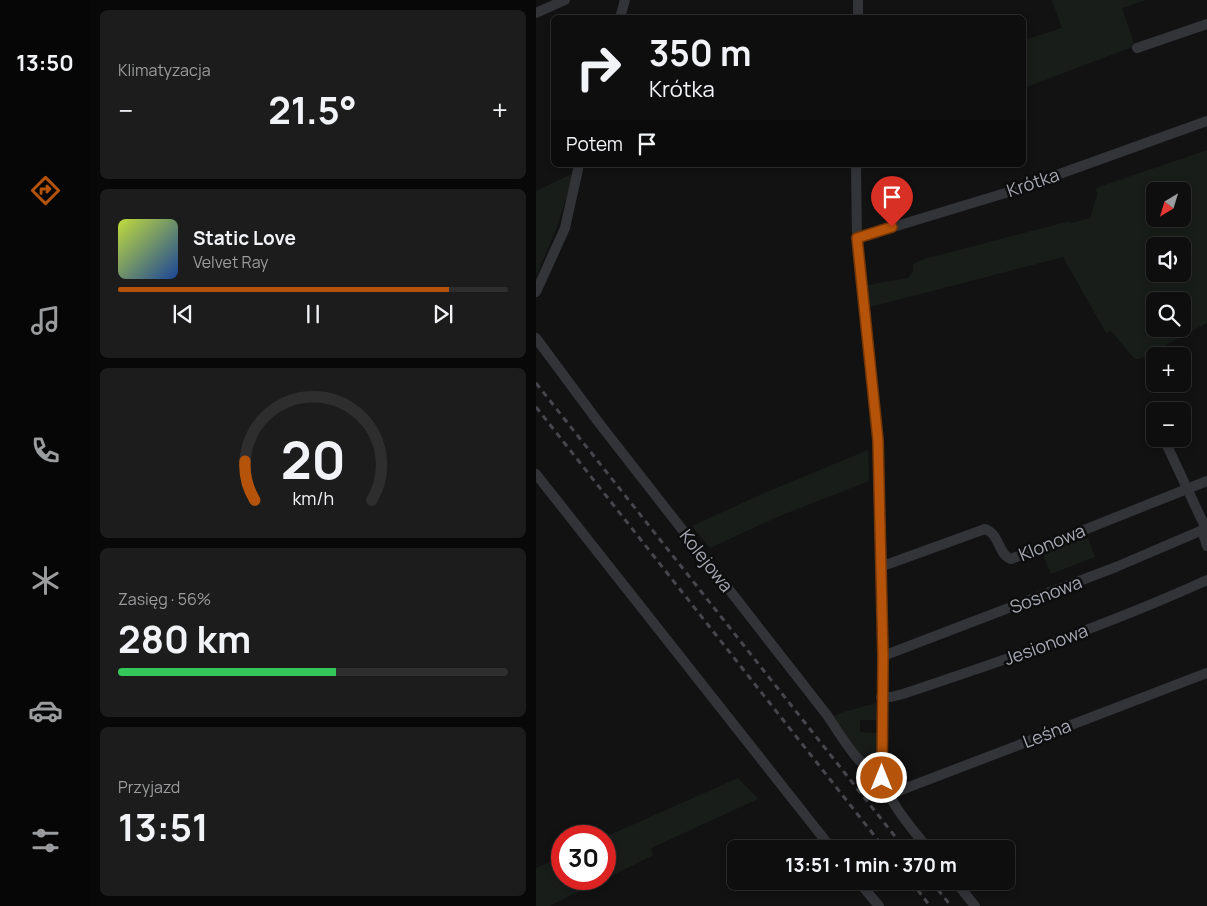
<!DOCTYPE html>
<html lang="pl">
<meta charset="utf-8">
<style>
:root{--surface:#0e0e0e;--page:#1c1c1c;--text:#f1f3f6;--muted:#9b9c9e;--line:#2e2e2e;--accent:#b45309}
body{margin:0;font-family:Manrope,sans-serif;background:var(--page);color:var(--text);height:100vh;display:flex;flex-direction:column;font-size:19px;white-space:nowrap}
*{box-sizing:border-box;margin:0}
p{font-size:16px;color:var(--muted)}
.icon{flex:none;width:28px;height:28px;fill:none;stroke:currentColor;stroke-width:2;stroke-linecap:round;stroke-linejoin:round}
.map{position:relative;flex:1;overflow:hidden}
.drawer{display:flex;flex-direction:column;gap:10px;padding:10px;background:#080808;width:446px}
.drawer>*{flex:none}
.guide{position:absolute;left:15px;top:15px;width:475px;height:152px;border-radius:8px;box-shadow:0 2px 8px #0003,0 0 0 1px var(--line);background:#0e0e0e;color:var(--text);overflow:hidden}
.needle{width:32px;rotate:218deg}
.tools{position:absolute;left:610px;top:182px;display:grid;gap:10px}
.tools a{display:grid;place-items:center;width:45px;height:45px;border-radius:8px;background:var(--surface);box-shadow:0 2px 8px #0003,0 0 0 1px var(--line);font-size:25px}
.speed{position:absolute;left:15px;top:825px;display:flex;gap:10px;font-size:25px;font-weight:700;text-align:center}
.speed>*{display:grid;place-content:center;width:65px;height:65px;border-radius:50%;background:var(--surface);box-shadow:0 2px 8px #0003,0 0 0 1px var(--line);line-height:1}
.speed .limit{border:8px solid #d22;background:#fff;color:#111}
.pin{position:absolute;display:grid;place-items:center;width:42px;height:42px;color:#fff;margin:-51px -21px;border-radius:50% 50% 50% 0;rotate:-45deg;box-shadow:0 0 5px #0007}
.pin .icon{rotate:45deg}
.me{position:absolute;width:55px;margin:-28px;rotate:0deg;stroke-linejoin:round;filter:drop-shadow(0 0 4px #0008)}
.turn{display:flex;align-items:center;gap:18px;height:105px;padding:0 15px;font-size:22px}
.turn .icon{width:65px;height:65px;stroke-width:2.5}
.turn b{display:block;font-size:35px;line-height:42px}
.then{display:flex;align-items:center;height:48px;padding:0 15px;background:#0003;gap:10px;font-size:19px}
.big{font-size:38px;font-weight:700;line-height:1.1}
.drawer .tile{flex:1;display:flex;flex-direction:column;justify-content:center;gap:8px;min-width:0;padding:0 18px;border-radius:8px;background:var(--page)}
.drawer .dial{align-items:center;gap:0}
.dial svg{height:130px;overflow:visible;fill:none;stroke:var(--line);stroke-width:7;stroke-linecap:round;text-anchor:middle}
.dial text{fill:var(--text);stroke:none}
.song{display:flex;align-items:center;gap:15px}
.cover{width:60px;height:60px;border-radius:8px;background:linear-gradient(135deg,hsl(70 70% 55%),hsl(220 70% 35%))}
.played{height:5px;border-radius:2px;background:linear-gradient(90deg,var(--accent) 85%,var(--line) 85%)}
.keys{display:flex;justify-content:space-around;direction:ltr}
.heat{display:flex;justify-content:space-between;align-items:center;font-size:28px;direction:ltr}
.charge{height:8px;border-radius:4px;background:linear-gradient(90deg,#34c759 56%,var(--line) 0)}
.trip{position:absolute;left:191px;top:840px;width:288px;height:50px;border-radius:8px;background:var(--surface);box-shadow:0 2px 8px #0003,0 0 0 1px var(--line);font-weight:700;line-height:50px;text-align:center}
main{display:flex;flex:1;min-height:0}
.tabs{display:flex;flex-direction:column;width:90px;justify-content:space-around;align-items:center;background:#060606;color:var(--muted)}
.tabs .icon{width:35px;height:35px}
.tabs .active{color:var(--accent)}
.tabs b{font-size:22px;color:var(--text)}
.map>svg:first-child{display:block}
</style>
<main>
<nav class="tabs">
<b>13:50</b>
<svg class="icon active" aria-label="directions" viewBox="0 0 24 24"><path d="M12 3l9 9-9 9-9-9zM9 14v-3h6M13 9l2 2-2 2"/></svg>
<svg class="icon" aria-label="music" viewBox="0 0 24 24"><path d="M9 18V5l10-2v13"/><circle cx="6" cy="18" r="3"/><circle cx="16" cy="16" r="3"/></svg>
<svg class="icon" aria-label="phone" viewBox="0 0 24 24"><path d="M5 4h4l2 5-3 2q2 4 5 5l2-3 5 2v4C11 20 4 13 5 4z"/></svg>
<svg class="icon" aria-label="climate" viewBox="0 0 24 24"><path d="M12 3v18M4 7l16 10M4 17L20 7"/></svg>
<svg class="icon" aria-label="car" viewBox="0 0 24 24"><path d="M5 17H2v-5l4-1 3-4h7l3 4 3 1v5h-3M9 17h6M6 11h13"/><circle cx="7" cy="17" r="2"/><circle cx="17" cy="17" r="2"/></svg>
<svg class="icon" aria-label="filters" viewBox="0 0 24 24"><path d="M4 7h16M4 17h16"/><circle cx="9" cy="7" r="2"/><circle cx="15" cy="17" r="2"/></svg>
</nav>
<section class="drawer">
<div class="tile"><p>Klimatyzacja</p>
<div class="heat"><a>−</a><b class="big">21.5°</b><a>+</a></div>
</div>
<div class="tile">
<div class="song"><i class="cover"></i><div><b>Static Love</b><p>Velvet Ray</p></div></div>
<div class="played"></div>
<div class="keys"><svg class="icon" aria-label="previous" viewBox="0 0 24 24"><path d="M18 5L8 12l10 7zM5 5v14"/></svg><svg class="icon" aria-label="pause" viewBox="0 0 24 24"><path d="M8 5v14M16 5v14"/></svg><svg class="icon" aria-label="next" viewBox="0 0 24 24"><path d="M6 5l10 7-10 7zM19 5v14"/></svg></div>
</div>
<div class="tile dial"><svg viewBox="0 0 100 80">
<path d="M14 69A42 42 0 1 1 86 69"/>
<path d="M14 69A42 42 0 0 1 8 45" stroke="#b45309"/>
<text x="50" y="56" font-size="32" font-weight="700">20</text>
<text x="50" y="72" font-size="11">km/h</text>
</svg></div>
<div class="tile"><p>Zasięg · 56%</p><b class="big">280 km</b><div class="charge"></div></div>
<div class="tile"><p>Przyjazd</p><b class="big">13:51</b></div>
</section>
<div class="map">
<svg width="671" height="906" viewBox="0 0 671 906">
<rect width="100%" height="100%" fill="#121213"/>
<g fill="#191d1a" fill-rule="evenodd">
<polygon points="516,0 610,0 586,8 599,46 488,88 488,40 526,28"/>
<path d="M671,150V323L604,359H599L575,331L570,333L527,257L334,307L332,285L372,278L377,271V264L388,259L534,221L535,223L554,218L561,195L560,188ZM646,191V219H619V191ZM646,246V274H619V246ZM646,301V329H619V301Z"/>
<polygon points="38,173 21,227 0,277 0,191"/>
<polygon points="332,450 333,481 241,517 174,548 156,526 228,493"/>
<polygon points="550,533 559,557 515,574 505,551"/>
<polygon points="340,703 341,720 324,720 324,732 341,733 341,760 331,762 327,760 299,718 299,716 304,713"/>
<polygon points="202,778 222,799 115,848 117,855 69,879 69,837"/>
<polygon points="26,857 26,879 69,879 13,906 0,906 0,868"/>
</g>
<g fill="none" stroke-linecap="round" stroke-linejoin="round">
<g stroke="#333438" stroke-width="10">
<polyline points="0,13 29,0"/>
<polyline points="84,18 89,0"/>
<polyline points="322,18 322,0"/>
<polyline points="601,48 671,24"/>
<path d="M320,165L321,238L342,440L347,656L346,779C355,805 375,827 392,849"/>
<polyline points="321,238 476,191 671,121"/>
<polyline points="0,292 29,228 43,165"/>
<path d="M0,338L63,423L291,715C306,737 321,765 346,779"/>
<polyline points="628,439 670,529"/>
<polyline points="0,474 296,849"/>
<polyline points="666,530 671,546"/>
<path d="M344,567L449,529C464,534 462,555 475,559L671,481"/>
<polyline points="347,656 580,567 671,528"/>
<path d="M345,697H355L367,694C469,660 572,625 671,580"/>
<polyline points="352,795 671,673"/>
<polyline points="322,881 343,906"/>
<polyline points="419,881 439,906"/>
</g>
<g stroke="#46474c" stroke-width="3" stroke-dasharray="6 5" stroke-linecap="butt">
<polyline points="0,383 369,849"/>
<polyline points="0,407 349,849"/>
<polyline points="375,881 394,906"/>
<polyline points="395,881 415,906"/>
</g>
</g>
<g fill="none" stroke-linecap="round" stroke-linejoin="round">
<defs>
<polyline id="route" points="346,778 347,656 342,440 321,238 356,227"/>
</defs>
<use href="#route" stroke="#753606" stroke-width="12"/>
<use href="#route" stroke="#b45309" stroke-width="9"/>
</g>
<g text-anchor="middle" stroke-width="5" stroke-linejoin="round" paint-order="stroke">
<g font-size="18" fill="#a5a8b2" stroke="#0d0d0e">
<text transform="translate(497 183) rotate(-19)" y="6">Krótka</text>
<text transform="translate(516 543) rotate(-22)" y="6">Klonowa</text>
<text transform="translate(170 561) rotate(52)" y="6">Kolejowa</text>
<text transform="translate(510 595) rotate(-21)" y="6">Sosnowa</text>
<text transform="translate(510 645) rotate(-20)" y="6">Jesionowa</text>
<text transform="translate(511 734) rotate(-21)" y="6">Leśna</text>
</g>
</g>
</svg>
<div class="tools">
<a><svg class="needle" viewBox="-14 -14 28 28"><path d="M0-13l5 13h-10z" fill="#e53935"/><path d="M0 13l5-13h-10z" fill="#9b9c9e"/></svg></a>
<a><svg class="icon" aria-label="sound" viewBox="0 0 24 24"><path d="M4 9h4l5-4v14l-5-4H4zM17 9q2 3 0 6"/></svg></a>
<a><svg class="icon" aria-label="search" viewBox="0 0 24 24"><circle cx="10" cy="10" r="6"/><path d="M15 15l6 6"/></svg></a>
<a>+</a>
<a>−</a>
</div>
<div class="speed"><div class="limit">30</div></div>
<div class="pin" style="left:356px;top:227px;background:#d93025"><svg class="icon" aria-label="arrive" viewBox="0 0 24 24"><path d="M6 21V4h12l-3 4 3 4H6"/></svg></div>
<svg class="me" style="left:346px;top:778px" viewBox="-20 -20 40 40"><circle r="17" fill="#b45309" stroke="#fff" stroke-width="3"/><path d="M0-11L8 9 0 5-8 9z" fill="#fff"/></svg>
<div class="trip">13:51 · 1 min · 370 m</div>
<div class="guide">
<div class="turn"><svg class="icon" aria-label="right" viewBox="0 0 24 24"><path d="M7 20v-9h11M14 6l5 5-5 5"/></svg><div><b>350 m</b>Krótka</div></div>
<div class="then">Potem<svg class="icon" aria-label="arrive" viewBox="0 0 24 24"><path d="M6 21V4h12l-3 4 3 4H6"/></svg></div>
</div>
</div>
</main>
